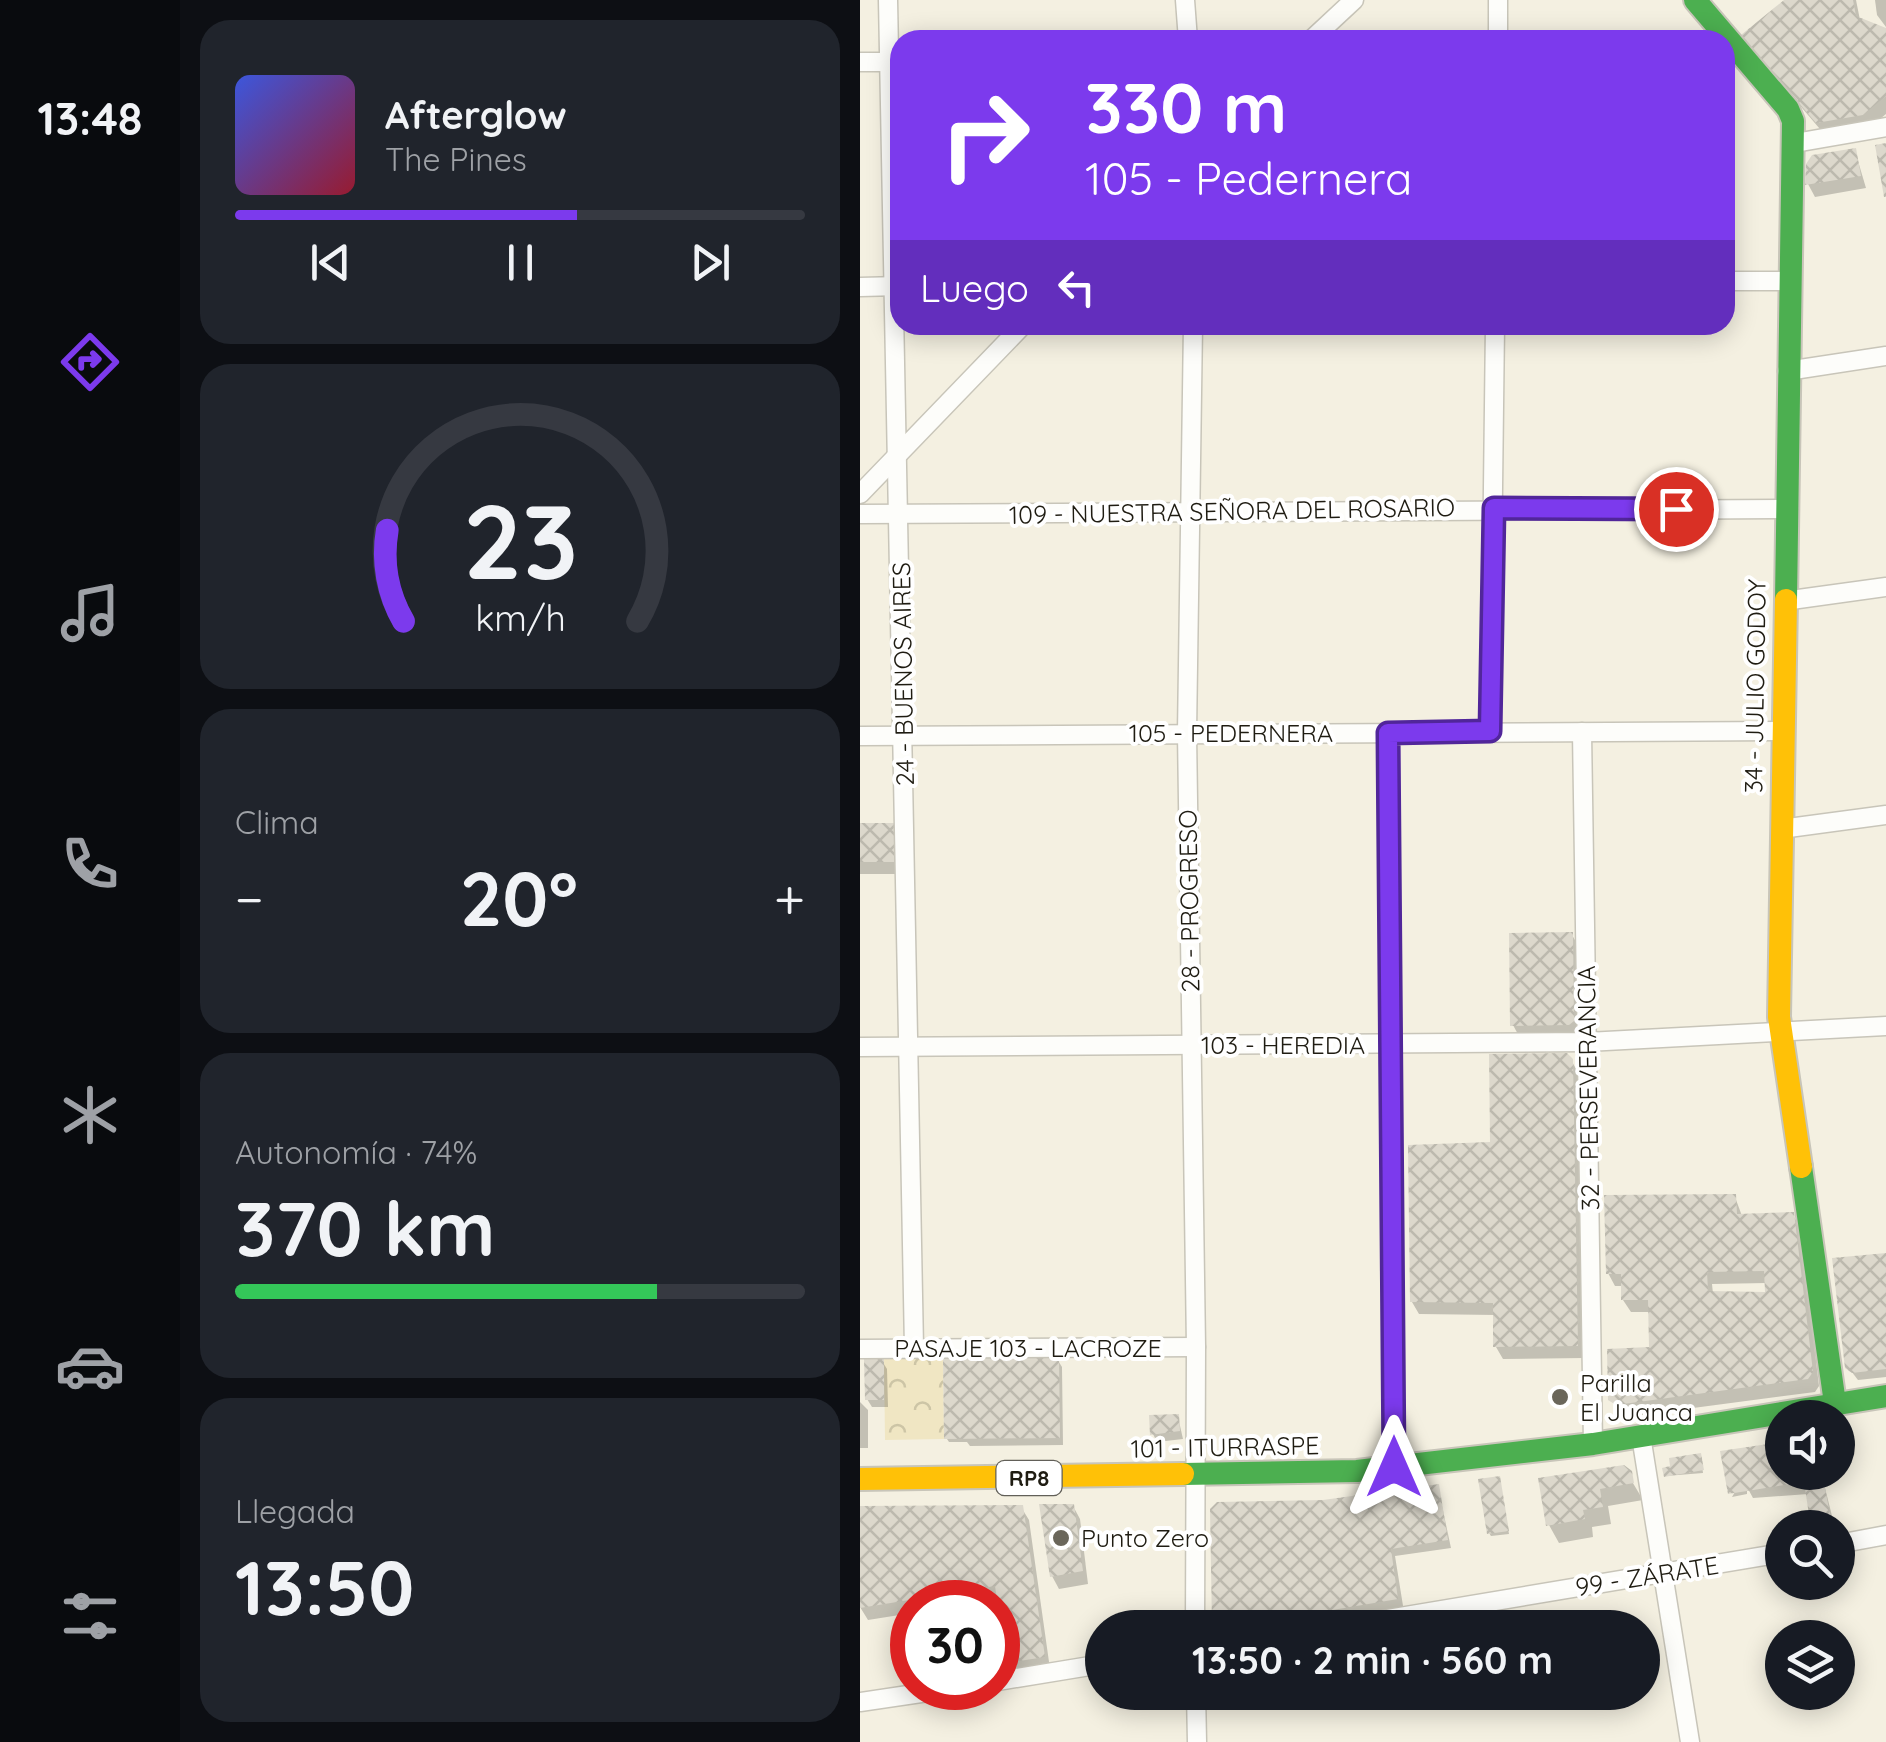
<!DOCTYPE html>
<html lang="es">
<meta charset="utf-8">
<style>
:root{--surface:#171b24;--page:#20242c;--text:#f1f3f6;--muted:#9ea1a6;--line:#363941;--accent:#7c3aed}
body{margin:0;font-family:Quicksand,sans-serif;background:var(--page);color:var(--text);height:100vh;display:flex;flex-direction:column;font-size:38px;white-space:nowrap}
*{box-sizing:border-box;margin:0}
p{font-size:32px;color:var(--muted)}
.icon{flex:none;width:55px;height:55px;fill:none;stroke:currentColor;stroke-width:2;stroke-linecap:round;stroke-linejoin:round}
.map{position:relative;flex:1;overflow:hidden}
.details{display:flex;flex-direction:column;gap:20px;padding:20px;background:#0d0f14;width:680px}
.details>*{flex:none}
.hud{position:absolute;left:30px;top:30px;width:845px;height:305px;border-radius:30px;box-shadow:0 5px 25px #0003;background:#7c3aed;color:#fff;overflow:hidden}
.fabs{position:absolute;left:905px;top:1400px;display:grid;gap:20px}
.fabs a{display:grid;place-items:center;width:90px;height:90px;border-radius:50%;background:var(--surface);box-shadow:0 5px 25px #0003;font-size:50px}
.speed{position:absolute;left:30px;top:1580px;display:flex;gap:20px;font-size:50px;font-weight:700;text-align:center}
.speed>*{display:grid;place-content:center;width:130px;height:130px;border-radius:50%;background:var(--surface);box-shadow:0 5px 25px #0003;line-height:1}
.speed .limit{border:15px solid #d22;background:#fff;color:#111}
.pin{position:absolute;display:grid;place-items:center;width:85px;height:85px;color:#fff;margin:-42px;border:5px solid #fff;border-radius:50%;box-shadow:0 2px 10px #0007}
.me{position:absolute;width:110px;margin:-55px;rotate:0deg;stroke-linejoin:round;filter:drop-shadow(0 0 8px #0008)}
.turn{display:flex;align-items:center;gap:35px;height:210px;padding:0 30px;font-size:45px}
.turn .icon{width:130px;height:130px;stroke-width:2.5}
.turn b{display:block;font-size:70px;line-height:85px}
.then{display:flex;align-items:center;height:95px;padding:0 30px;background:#0003;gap:20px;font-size:38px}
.big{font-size:75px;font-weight:700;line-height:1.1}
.details .tile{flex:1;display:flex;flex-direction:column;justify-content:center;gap:15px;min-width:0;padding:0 35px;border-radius:30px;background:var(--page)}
.details .dial{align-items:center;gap:0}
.dial svg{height:260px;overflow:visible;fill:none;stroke:var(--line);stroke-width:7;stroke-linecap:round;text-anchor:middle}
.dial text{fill:var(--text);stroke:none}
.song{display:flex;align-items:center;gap:30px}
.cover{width:120px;height:120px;border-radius:15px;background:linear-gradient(135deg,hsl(230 70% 55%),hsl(350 70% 35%))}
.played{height:10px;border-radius:5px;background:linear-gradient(90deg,var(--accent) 60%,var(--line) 60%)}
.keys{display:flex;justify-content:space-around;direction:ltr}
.heat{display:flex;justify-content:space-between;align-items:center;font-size:55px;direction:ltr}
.charge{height:15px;border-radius:8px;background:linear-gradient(90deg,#34c759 74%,var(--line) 0)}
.trip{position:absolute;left:225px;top:1610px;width:575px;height:100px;border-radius:50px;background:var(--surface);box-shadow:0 5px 25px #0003;font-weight:700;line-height:100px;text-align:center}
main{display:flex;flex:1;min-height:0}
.tabs{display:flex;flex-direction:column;width:180px;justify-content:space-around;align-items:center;background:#090b0e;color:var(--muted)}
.tabs .icon{width:70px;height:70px}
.tabs .selected{color:var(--accent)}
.tabs b{font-size:45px;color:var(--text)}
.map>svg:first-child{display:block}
</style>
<main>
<nav class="tabs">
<b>13:48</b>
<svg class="icon selected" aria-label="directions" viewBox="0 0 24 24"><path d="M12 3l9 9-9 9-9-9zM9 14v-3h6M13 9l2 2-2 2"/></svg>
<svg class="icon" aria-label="music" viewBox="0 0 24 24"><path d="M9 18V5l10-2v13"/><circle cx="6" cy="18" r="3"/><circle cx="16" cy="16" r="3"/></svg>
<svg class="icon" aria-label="phone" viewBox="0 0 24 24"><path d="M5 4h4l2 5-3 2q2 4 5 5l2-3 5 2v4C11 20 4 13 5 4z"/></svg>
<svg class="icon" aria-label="climate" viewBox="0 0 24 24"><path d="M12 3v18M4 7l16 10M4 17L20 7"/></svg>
<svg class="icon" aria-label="car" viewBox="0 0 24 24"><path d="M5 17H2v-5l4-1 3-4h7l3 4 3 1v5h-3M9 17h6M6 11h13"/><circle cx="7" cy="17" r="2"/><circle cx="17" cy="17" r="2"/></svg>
<svg class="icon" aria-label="filters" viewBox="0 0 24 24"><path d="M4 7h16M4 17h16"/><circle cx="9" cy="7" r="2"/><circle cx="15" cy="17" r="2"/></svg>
</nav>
<section class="details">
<div class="tile">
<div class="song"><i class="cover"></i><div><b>Afterglow</b><p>The Pines</p></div></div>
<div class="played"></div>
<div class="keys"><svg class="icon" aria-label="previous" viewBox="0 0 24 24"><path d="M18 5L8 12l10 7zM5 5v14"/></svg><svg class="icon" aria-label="pause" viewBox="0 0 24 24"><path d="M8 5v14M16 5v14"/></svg><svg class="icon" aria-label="next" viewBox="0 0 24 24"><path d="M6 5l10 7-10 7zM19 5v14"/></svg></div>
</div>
<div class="tile dial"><svg viewBox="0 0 100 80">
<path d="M14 69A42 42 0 1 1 86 69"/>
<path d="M14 69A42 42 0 0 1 9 41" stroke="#7c3aed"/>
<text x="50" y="56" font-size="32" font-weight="700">23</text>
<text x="50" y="72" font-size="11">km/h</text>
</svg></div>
<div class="tile"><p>Clima</p>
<div class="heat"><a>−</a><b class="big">20°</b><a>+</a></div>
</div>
<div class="tile"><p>Autonomía · 74%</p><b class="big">370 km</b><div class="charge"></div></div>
<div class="tile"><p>Llegada</p><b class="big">13:50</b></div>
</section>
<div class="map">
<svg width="1026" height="1742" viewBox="0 0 1026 1742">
<defs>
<pattern id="park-crowns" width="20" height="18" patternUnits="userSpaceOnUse" patternTransform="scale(2.5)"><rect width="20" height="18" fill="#f0e6c3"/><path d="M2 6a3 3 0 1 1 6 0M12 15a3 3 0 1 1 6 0" fill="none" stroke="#cdc5a6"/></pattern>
<pattern id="building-cross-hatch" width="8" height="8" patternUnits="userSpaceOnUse" patternTransform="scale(2.5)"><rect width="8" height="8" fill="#dcd8cc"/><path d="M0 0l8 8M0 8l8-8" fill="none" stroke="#bcb9ae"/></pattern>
</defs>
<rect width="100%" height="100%" fill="#f4f0e1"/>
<polygon fill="url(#park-crowns)" points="83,1358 84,1439 25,1440 24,1359"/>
<g fill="#0003" fill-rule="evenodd">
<polygon points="928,0 996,0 1000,20 1026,30 1026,114 1010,127 965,135 891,48"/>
<polygon points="1015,0 1026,0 1026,27 1017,15"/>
<polygon points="995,151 1006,188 955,197 948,184"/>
<polygon points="0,825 32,825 40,838 40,874 0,874"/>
<polygon points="712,935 719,947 720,1034 660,1038 653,1025"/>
<polygon points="711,1060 719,1074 724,1358 643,1359 636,1347 636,1315 559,1314 552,1302 633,1145"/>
<path d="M875,1197L882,1216L933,1215L940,1227L959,1386L955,1392L765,1417L750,1399L792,1350L791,1312H771L763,1300V1286H755L748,1273ZM907,1283V1294H853L852,1284Z"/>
<polygon points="1026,1255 1026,1377 998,1380 988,1367"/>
<polygon points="197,1359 202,1367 203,1445 110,1446 107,1442 89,1442 87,1439"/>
<polygon points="22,1361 27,1369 28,1407 12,1407 7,1399"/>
<polygon points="0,1402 8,1410 8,1448 0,1448"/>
<polygon points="318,1417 323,1439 297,1442 293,1434"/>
<polygon points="922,1444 922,1472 964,1484 975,1528 954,1528 948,1494 893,1498 887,1487 887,1494 872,1497 901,1447"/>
<polygon points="841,1459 843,1473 806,1476"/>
<polygon points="764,1468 783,1500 748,1506 751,1524 732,1527 733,1537 699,1543 689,1525"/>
<polygon points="640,1482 649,1534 631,1536 629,1533"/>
<polygon points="578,1487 591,1548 535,1556 544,1612 446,1628 356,1628 444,1503"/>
<polygon points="213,1506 220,1519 228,1584 199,1589 192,1576"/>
<polygon points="161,1507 169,1520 190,1669 156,1675 148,1663 140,1599 134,1595 52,1602 52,1613 8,1620 0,1607 0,1509"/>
</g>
<g fill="url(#building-cross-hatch)" fill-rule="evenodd">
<polygon points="924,0 993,0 996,16 1026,28 1026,96 1003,115 956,123 881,35"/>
<polygon points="1026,143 1026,197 1024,197 1015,145"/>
<polygon points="996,148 1001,176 945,185 946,164 952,155"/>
<rect x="0" y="823" width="34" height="39"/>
<polygon points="713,932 714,1021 709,1025 650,1026 649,933"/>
<polygon points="707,1053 713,1059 718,1346 633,1347 633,1303 550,1302 548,1145 630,1142 629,1054"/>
<path d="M876,1194L877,1214L934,1212L953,1372L948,1379L756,1405L748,1400L747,1349L789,1347L788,1300H761V1274H746L744,1195ZM904,1271L905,1292L848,1291L847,1272Z"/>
<polygon points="1026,1253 1026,1369 992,1373 985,1368 972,1258"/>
<polygon points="199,1357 200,1438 84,1439 83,1358"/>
<polygon points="4,1359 24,1359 24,1400 5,1400"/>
<polygon points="319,1414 320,1431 290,1435 289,1415"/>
<polygon points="922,1442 922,1472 962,1472 972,1525 951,1528 944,1482 868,1494 860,1451"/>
<polygon points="841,1453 844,1470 804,1477 802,1468 810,1466 809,1458"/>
<polygon points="764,1465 772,1471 774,1483 740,1489 743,1507 723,1510 725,1519 686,1526 678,1478"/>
<polygon points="640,1476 649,1531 627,1534 618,1479"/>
<polygon points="579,1484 588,1540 531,1549 538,1599 365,1628 352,1626 350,1509 357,1502 463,1500"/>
<polygon points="179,1504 214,1504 223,1571 190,1577"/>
<polygon points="163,1505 185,1657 146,1663 135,1586 0,1608 0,1506"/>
</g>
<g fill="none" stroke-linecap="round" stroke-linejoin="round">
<defs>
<g id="street">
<polyline points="28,0 54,1348"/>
<polyline points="325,0 328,40"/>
<polyline points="451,40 494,0"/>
<polyline points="638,40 638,0"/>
<polyline points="0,62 40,62"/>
<polyline points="935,143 1026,127"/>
<polyline points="865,281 929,281"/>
<polyline points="0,287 40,286"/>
<polyline points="333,325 327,733 336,1347 335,1628"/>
<polyline points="927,371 1026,356"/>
<polyline points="0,494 163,325"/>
<polyline points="0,514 925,509"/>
<polyline points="924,601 1026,587"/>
<polyline points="630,731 635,325"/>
<polyline points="722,732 733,1444"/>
<polyline points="528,733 534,1467"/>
<polyline points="0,736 923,731"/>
<polyline points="921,829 1026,815"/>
<polyline points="0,1047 727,1042 1026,1026"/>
<polyline points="0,1349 336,1347"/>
<polyline points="781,1436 830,1742"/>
<polyline points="978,1544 1026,1535"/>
<polyline points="474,1628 922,1553"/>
<polyline points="138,1681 242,1664"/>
<polyline points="336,1692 337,1742"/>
<polyline points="0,1702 95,1688"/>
</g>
<g id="fast">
<polyline points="835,0 928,109 933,121 926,600"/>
<polyline points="941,1167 975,1403"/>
<polyline points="323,1474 497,1471 733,1444 1026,1396"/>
</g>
<g id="slow">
<polyline points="926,600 919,1017 941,1167"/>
<polyline points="0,1479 323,1474"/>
</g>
</defs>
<use href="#street" stroke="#c8c5b9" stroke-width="21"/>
<use href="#fast" stroke="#c8c5b9" stroke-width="26"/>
<use href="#slow" stroke="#c8c5b9" stroke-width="26"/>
<use href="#street" stroke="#fdfdfa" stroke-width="18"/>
<use href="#fast" stroke="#4caf50" stroke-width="22"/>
<use href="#slow" stroke="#ffc107" stroke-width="22"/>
</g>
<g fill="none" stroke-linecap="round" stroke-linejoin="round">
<defs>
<polyline id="route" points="534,1467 528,733 630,731 634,508 816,509"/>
</defs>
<use href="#route" stroke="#51269a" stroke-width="25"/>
<use href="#route" stroke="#7c3aed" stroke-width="18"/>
</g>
<g fill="#6a665a" stroke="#fff" stroke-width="4">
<circle cx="700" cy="1397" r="10"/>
<circle cx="201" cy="1538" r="10"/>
</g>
<g text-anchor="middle" stroke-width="8" stroke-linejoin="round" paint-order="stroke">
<rect fill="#fff" stroke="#626059" stroke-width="2.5" x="136.5" y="1461" width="65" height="34" rx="8"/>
<g font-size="22" font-weight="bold" fill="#1f1c12">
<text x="169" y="1486">RP8</text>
</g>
<g font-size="25" fill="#1f1c12" stroke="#fff">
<text transform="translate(372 511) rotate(-1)" y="9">109 - NUESTRA SEÑORA DEL ROSARIO</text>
<text transform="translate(43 674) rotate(-91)" y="9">24 - BUENOS AIRES</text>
<text transform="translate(895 686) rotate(-89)" y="9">34 - JULIO GODOY</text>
<text x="371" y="742">105 - PEDERNERA</text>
<text transform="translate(329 901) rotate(-91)" y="9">28 - PROGRESO</text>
<text x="423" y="1054">103 - HEREDIA</text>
<text transform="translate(728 1088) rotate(-91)" y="9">32 - PERSEVERANCIA</text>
<text x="168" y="1357">PASAJE 103 - LACROZE</text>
<text transform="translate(365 1447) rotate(-1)" y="9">101 - ITURRASPE</text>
<text transform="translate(787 1576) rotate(-9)" y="9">99 - ZÁRATE</text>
</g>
<g font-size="25" fill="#1f1c12" stroke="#fff" text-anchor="start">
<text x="720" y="1392">Parilla<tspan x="720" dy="29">El Juanca</tspan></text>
<text x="221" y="1547">Punto Zero</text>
</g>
</g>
</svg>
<div class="fabs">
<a><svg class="icon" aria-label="sound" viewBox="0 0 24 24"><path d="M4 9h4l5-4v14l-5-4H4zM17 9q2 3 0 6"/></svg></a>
<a><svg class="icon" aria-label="search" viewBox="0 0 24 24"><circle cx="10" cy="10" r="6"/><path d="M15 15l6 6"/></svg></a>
<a><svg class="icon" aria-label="layers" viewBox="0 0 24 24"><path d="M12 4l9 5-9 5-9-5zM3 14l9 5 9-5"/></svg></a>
</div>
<div class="speed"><div class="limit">30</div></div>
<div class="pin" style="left:816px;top:509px;background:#d93025"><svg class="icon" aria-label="arrive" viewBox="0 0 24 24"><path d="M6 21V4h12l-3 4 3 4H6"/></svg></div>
<svg class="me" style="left:534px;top:1467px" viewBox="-20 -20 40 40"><path d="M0-17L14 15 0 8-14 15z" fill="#7c3aed" stroke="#fff" stroke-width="4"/></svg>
<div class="trip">13:50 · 2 min · 560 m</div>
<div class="hud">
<div class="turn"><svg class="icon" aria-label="right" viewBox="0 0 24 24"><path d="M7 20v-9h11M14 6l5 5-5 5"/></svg><div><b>330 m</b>105 - Pedernera</div></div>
<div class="then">Luego<svg class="icon" aria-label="left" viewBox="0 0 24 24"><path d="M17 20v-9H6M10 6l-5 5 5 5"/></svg></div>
</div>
</div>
</main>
